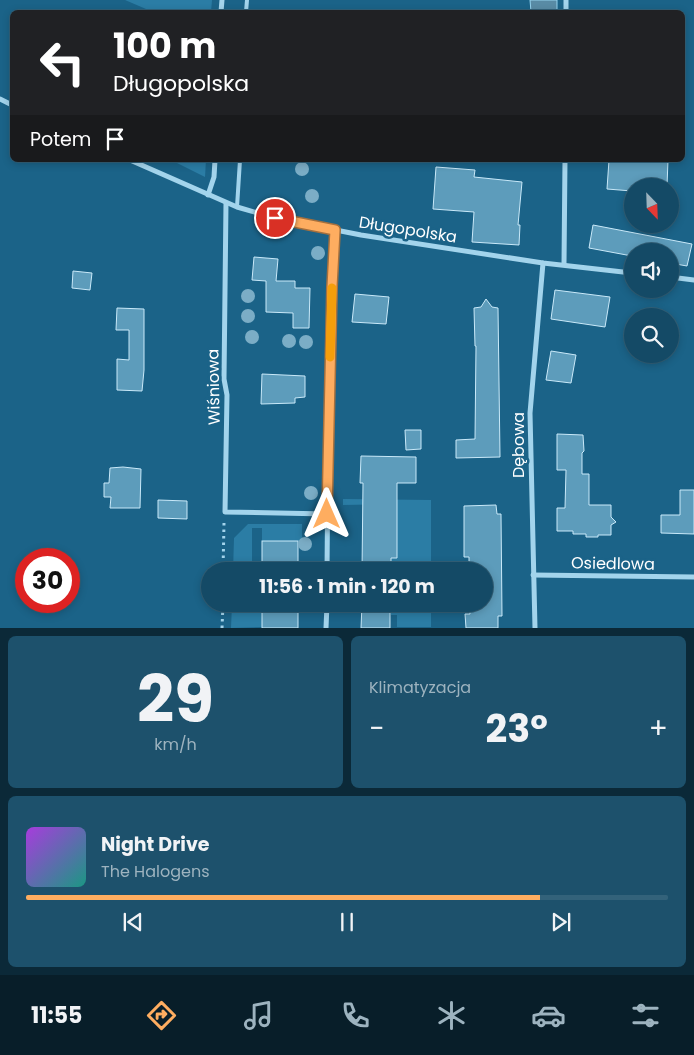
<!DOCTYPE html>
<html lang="pl">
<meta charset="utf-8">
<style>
:root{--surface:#144a66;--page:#1d516c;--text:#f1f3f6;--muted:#9db3bf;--line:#33627a;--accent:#fead60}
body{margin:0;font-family:Poppins,sans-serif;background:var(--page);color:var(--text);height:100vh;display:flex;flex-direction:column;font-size:19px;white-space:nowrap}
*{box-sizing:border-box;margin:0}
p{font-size:16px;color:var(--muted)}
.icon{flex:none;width:28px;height:28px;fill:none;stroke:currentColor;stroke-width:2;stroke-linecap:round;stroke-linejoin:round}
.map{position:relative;height:628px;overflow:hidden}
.drawer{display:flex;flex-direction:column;gap:8px;padding:8px;background:#0b2938;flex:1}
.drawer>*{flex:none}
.guide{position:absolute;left:10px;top:10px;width:675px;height:152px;border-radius:8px;box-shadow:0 2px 8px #0003,0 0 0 1px var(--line);background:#202124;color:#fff;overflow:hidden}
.needle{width:32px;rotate:157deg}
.fabs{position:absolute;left:624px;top:178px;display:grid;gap:10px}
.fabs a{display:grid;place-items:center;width:55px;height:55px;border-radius:50%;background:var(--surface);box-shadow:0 2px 8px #0003,0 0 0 1px var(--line);font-size:25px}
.speed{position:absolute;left:15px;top:548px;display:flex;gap:10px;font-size:25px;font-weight:700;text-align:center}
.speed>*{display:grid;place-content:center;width:65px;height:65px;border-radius:50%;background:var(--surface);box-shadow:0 2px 8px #0003,0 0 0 1px var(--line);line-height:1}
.speed .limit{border:8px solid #d22;background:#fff;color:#111}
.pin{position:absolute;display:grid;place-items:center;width:42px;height:42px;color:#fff;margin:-21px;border:2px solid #fff;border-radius:50%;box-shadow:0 1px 5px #0007}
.me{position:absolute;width:55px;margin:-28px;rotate:0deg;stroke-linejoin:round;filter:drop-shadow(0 0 4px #0008)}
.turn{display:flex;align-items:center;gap:18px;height:105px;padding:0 20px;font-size:22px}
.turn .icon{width:65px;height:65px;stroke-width:2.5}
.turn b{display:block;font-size:35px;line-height:42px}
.then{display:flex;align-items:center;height:48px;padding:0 20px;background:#0003;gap:10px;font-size:19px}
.big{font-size:38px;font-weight:700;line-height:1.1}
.drawer .tile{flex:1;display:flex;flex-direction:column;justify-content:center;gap:8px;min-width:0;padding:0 18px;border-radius:8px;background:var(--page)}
.drawer .dial{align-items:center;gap:0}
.dial b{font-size:65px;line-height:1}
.song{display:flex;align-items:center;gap:15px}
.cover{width:60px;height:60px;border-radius:8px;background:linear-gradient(135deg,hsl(280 70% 55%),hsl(170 70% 35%))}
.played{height:5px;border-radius:2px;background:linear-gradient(90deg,var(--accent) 80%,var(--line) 80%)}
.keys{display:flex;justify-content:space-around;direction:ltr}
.heat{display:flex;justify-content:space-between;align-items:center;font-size:28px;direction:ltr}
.drawer .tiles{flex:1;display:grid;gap:8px;grid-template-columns:1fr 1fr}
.tile:last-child{grid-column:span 2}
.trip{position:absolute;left:201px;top:562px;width:292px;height:50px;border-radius:25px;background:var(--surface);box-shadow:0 2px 8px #0003,0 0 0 1px var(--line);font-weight:700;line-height:50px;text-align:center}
.tab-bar{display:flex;height:80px;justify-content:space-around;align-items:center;background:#081e29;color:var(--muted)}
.tab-bar .icon{width:35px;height:35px}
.tab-bar .on{color:var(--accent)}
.tab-bar b{font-size:22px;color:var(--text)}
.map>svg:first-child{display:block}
</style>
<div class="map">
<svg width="694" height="628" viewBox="0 0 694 628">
<rect width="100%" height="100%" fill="#1b6388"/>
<g fill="#2b7da5">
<polygon points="125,0 212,0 211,12 153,12"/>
<polygon points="171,160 206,160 205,177"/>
<polygon points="343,499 431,500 431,571 391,571 391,558 397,557 397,504 343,505"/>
<polygon points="248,524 302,524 302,541 262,541 262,528 252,528 252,561 273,561 263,569 262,571 233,571 234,538"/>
<polygon points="232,604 273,604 273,611 262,612 262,627 231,628"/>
<polygon points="390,604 431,604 431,627 397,627 397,615 391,615"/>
</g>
<polygon fill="#598ba5" stroke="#96d3ee" points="530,0 557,0 557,12 531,12"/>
<g fill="#5d9cbb" stroke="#c9e9f9">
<polygon points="609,160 668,160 667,186 632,186 632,191 607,189"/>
<polygon points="436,167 475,170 474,177 522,182 518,225 520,225 519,245 472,242 474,212 433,209"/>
<polygon points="593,225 692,244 687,266 670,263 670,251 632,251 632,256 589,248"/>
<polygon points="254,257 278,259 276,281 295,281 295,288 310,288 309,328 293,328 293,313 266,312 266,281 252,280"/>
<polygon points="73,271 92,273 90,290 72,288"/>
<polygon points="555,290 610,297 605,327 551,319"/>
<polygon points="355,294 389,297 386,324 352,322"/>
<polygon points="486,299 492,307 498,308 500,457 456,458 456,440 475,439 476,346 475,346 474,308 481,307"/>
<polygon points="117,308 144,309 144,370 142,391 117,390 117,359 129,360 129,330 116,330"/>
<polygon points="551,351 576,355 571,383 546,380"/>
<polygon points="262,374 305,376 305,397 295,398 295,403 261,404"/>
<polygon points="405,430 421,430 421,449 406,450"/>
<polygon points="557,434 583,435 584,451 582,453 582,474 589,474 589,505 611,505 611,517 616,522 611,525 611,535 598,535 598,537 586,537 586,534 573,534 573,531 557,531 557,508 565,508 566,470 557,470"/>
<polygon points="361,456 416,457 416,483 397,483 397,558 391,558 391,571 362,571 363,483 360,483"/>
<polygon points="123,467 141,469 140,508 110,508 111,497 104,497 104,483 109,483 110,468"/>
<polygon points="680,490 694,490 694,534 661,533 661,515 680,515"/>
<polygon points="158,500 187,501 187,519 158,518"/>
<polygon points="496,505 497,514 501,514 502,616 498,616 498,628 466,628 465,614 470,614 469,604 485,604 485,571 469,571 469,557 464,557 464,506"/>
<rect x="262" y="541" width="36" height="30"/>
<polygon points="273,604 298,604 298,628 262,628 262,612 273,611"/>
<polygon points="362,604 390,604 390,628 361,628"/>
</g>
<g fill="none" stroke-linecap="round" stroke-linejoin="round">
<g stroke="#a3d4ec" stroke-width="3" stroke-dasharray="2.5 4" stroke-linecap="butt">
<polyline points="223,571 224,523"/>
<polyline points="222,628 223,604"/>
</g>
<g stroke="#a3d4ec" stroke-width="4">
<polyline points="246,12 247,0"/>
<polyline points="237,207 240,160"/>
</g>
<g stroke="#a3d4ec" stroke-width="5">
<polyline points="221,12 222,0"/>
<polyline points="566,12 566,0"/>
<polyline points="0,99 12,105"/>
<polyline points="130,160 237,207 275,218 361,235 543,263 632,273"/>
<polyline points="208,195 214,177 215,160"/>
<polyline points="226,203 224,379 227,395 225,512 327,514"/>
<polyline points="564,264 565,160"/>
<polyline points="670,277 694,280"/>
<path d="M327,571C328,458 329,344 335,230"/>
<polyline points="533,575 694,577"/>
<polyline points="326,628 327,604"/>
<polyline points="535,628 530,413 543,263"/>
</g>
</g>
<g fill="#7badc6">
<circle cx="302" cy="169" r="7"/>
<circle cx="312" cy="196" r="7"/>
<circle cx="318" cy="253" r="7"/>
<circle cx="248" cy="296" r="7"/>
<circle cx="248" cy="316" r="7"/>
<circle cx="252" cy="337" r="7"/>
<circle cx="289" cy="341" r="7"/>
<circle cx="306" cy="342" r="7"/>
<circle cx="311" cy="493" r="7"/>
<circle cx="305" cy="544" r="7"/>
</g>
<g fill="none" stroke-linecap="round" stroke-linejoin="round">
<defs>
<polyline id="route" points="275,218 335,230 332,287 327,514"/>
</defs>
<use href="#route" stroke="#a5703e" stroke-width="12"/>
<use href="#route" stroke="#fead60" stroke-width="9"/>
<polyline stroke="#f59e0b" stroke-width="9" points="330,357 332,288"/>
</g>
<g text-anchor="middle" stroke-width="5" stroke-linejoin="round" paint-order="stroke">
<g font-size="16" fill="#fff" stroke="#1b6388">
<text transform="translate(408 229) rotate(9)" y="6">Długopolska</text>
<text transform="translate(213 387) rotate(-91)" y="6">Wiśniowa</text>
<text transform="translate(518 445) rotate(-90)" y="6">Dębowa</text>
<text transform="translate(613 563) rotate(1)" y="6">Osiedlowa</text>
</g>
</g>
</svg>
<div class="fabs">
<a><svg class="needle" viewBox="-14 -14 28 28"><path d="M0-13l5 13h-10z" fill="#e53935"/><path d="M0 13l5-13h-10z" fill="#9db3bf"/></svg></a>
<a><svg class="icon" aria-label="sound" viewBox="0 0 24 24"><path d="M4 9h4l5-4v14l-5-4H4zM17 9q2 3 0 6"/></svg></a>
<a><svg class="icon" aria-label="search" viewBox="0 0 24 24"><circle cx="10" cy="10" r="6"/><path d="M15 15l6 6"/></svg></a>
</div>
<div class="speed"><div class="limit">30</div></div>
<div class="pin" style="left:275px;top:218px;background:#d93025"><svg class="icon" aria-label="arrive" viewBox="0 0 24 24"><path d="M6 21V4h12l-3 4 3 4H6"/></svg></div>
<svg class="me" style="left:327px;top:514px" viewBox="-20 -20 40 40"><path d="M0-17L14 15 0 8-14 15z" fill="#fead60" stroke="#fff" stroke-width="4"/></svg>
<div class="trip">11:56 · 1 min · 120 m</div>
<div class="guide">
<div class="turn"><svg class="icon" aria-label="left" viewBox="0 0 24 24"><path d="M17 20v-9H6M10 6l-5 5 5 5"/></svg><div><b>100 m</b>Długopolska</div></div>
<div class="then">Potem<svg class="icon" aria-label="arrive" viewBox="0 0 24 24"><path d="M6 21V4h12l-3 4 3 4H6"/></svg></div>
</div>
</div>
<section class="drawer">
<div class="tiles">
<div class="tile dial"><b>29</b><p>km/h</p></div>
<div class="tile"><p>Klimatyzacja</p>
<div class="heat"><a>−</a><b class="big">23°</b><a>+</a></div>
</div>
<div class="tile">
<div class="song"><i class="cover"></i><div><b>Night Drive</b><p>The Halogens</p></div></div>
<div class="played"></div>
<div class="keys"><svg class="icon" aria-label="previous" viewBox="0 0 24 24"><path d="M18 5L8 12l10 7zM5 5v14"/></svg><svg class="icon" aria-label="pause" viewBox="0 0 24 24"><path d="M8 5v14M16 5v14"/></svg><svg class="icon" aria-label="next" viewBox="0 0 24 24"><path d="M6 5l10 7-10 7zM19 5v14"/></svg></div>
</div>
</div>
</section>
<nav class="tab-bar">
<b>11:55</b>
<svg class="icon on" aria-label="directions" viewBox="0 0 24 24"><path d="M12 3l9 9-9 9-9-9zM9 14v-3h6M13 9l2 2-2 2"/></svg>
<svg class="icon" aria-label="music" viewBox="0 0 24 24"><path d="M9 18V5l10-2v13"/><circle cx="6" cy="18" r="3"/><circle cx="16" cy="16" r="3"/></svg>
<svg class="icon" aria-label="phone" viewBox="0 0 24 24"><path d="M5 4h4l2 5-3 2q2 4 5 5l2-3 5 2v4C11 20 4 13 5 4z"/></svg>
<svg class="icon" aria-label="climate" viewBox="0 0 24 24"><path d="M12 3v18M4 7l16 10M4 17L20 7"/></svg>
<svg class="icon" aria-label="car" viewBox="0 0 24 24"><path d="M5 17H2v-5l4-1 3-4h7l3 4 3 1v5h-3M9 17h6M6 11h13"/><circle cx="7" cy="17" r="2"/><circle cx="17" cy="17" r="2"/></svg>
<svg class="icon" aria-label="filters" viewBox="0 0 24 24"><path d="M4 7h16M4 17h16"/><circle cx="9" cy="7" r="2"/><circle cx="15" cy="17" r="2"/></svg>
</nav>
